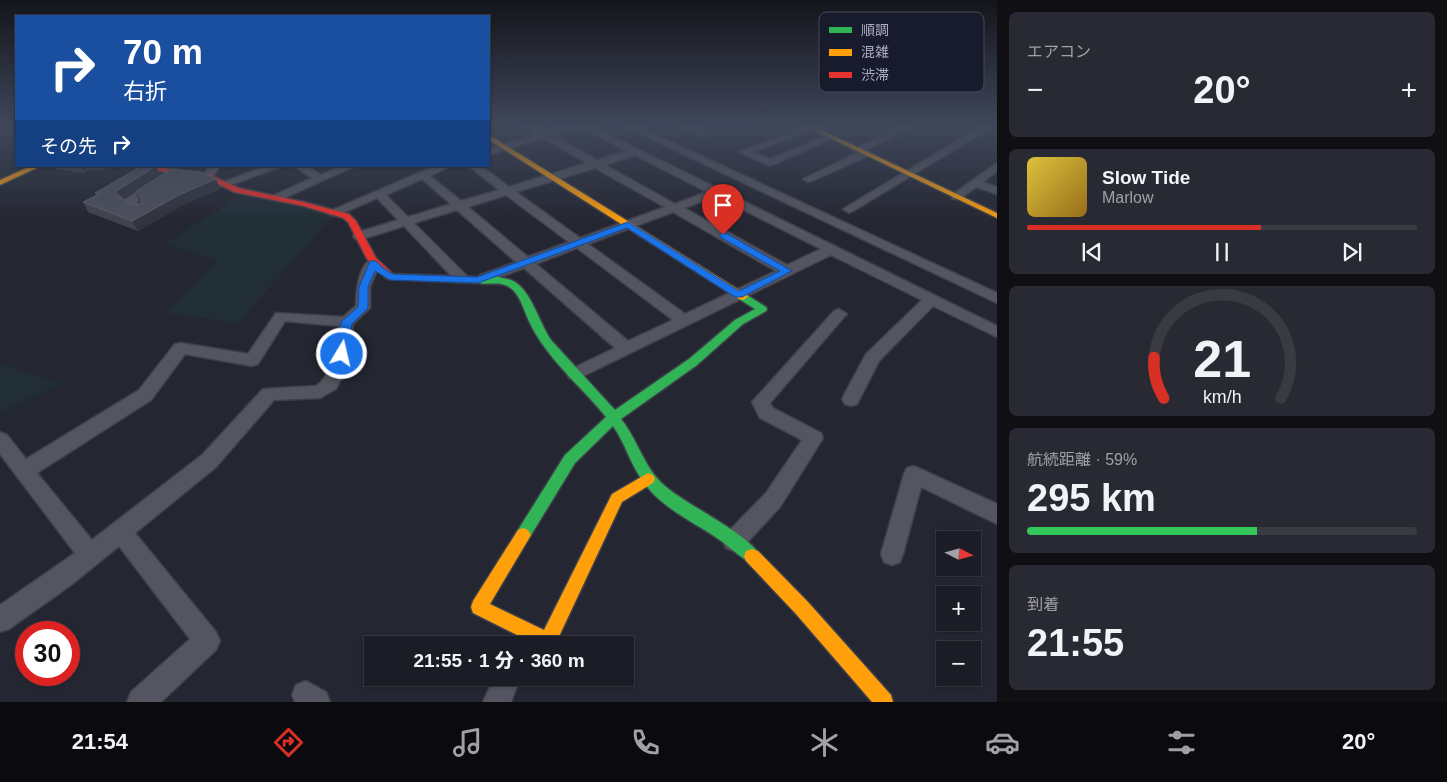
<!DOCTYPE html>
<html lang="ja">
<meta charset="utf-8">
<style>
:root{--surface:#1b1c25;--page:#282932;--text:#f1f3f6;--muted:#a0a1a7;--line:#393a42;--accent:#d93025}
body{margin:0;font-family:Arial,"Noto Sans JP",sans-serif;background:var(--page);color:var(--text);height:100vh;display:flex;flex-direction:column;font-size:19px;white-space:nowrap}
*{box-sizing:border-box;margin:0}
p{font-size:16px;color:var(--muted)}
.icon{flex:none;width:28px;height:28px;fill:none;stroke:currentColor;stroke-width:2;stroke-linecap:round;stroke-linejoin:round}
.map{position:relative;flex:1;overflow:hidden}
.details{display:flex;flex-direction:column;gap:12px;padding:12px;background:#0f0f14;width:450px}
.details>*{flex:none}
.banner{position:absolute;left:15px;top:15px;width:475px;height:152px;border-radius:0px;box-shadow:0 1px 4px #0004,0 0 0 1px var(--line);background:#1a4fa0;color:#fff;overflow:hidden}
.needle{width:32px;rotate:96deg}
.buttons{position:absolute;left:936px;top:531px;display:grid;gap:10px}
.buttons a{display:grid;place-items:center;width:45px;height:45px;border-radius:0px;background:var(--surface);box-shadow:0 1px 4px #0004,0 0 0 1px var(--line);font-size:25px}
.speed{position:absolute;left:15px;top:621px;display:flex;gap:10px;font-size:25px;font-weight:700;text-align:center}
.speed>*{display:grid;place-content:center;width:65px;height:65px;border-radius:50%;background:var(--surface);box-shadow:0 1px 4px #0004,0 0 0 1px var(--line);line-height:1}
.speed .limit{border:8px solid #d22;background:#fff;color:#111}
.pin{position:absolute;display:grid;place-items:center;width:42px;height:42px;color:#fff;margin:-51px -21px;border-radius:50% 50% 50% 0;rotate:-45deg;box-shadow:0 0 5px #0007}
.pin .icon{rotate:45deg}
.me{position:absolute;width:55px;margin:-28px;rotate:9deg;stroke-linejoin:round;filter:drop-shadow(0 0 4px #0008)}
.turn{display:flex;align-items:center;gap:18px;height:105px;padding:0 25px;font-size:22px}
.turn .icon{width:65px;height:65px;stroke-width:2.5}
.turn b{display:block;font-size:35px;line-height:42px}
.then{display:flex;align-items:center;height:48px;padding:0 25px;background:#0003;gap:10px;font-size:19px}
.big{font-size:38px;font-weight:800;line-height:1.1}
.details .card{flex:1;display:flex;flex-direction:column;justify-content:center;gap:8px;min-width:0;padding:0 18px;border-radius:8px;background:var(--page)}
.details .dial{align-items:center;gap:0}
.dial svg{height:130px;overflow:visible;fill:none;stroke:var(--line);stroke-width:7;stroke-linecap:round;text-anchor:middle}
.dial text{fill:var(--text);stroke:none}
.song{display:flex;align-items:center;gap:15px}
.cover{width:60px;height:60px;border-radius:8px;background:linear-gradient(135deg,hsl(50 70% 55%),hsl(40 70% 35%))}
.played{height:5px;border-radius:2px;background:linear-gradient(90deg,var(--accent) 60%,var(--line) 60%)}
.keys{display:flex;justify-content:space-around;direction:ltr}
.heat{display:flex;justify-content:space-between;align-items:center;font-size:28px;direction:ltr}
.charge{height:8px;border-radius:4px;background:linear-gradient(90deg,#34c759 59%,var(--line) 0)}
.trip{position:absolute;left:364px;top:636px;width:270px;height:50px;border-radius:0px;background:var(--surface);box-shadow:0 1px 4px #0004,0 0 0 1px var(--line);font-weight:800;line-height:50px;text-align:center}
.tab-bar{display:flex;height:80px;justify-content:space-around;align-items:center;background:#0b0b0f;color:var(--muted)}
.tab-bar .icon{width:35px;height:35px}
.tab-bar .current{color:var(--accent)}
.tab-bar b{font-size:22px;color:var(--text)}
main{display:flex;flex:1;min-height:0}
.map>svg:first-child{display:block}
</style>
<main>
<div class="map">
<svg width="997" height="702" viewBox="0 0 997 702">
<rect width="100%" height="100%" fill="#242631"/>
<g fill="#212e36">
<polygon points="244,194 335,214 238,323 167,313 217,261 165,243"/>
<polygon points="0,364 61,383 0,413"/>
</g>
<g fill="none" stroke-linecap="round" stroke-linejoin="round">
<defs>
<g id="street">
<path d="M525,127H537L545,131L558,127H573L552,135L597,160L627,151L581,127H593L997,326V337L933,306L879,361L857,404L851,406L845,404L842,399L866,354L922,300L831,255L575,380L569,378L567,374L569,370L615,348L524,268L490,281H480L478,278L480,275L516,262L457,210L414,223L467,276L469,279L467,282H457L404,226L363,239H355L353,236L355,233L398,220L377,198L338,215H330L328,212L435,166H450L430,176L461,201L499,190L469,166H481L509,187L587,163L543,138L489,155V149L536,134ZM635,155L707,192L675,204L605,165ZM595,168L665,207L580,238L516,192ZM422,179L451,204L408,217L386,195ZM506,195L569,242L528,257L468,207ZM716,196L821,249L787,265L684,208ZM673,212L776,271L685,314L588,244ZM577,248L673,320L628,341L536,264Z"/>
<polygon points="626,127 639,127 997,293 997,303"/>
<polygon points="683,127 696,127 708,134 700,136"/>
<polygon points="807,127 818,128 753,152 770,159 828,135 836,137 770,166 739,152"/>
<polygon points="899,127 912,127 862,152 868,152 868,156 812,181 808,182 803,179 859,152 852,150"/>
<polygon points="980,127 992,127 853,211 849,213 843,209"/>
<polygon points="997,163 997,171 983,182 997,187 997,194 976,187 960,199 952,199 952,195"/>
<polygon points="210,166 220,166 212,178 204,178 203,176"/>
<polygon points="266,166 282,166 228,186 220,186 219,184"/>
<polygon points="294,166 307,166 321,175 341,166 355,166 280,200 272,200 272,196 312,178"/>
<polygon points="154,182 160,185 158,187 136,202 145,208 145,214 137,214 124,204 124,200"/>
<path d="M373,259L380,263L370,287V308L353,324L347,367L336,389L320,398L274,400L216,467L135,533L216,632L220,641L216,650L161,702H127L131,692L190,639L119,546L71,585L9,629L0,632V605L75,553L0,454V432L7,435L26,459L139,390L175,344L181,343L248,354L276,313L343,317L356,306C356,294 358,263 373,259ZM285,321L338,326C334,346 335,373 316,386L263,389L202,455L92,540L37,473L151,400L185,354L252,366L258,364Z"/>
<polygon points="839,309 847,314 844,317 770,403 773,408 821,433 823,438 780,507 742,548 734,551 726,548 723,541 726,534 766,493 802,440 760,418 752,402 834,311"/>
<polygon points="914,466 997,504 997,524 921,487 903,554 900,562 892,565 884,562 881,554 904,474 907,468"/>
<polygon points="494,678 520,678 511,702 483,702"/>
<polygon points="306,681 326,692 330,702 295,702 292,695 296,685"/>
</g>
<path id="fast" d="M495,276C500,278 506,278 511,280C531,288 539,323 551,340L615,410L689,359L735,320L755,309L739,299L738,297L739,295H747L766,307L767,309L766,311L743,324L697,365L621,419C638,440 644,468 665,486C685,504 751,535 760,556L758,561L752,563C742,559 733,550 724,543C697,523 661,509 642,480C630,463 625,443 613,426L575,463L528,540L523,542L518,540L515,535L518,530L565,455L606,417C586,392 561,371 543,345C537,337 532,328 528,319C524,310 521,299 514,291C501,277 482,289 472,280L477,277Z"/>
<g id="slow">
<polygon points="807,127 815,127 997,213 997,218"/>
<polygon points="489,135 747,295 748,297 743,300 739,299 489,140"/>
<polygon points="31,166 41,166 0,185 0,180"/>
<polygon points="648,473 653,475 655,479 653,483 622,502 555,645 537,645 473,613 471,607 473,601 518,530 523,528 528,530 531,535 490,604 544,630 612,494"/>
<polygon points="752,549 758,551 808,602 891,695 893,702 872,702 796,614 746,561 744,556 746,551"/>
</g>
<polygon id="jam" points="126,166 148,166 208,174 239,188 304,202 349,214 356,221 376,258 393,274 477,277 482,280 477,283 387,279 367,259 348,222 343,218 303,206 234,192 206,178"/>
</defs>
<use href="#street" stroke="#3f404b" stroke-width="3"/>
<use href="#fast" stroke="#3f404b" stroke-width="3"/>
<use href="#slow" stroke="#3f404b" stroke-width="3"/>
<use href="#jam" stroke="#3f404b" stroke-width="3"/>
<use href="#street" fill="#545560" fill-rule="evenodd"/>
<use href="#fast" fill="#30b455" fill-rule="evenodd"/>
<use href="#slow" fill="#ff9f0a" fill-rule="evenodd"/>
<use href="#jam" fill="#e5322d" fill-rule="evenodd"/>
</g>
<g fill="#41434e" fill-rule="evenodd">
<polygon points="55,166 109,166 104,170 87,170 84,173 56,169"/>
<path d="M156,166L160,176L216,179L220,189L185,204L138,231L88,212L83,202L96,196L95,193ZM135,192L139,202L142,204L132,206L124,199Z"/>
</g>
<g fill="#31333d">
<polygon points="81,166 85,166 87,170 84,173"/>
<polygon points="102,166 109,166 104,170"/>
<polygon points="156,166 160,176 120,202 115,192"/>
<polygon points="216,179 220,189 185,204 138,231 132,221 181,194"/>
</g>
<polygon fill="#4d4f5b" stroke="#5c5e6b" points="142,166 156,166 115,192 132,206 142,204 141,196 135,192 171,169 200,172 216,179 181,194 132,221 83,202 101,193 95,193"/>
<linearGradient id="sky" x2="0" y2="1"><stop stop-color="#14151b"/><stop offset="0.56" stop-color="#3f475a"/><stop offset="1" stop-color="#3f475a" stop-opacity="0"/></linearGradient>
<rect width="997" height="225" fill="url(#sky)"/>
<polygon fill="#1a73e8" stroke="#114b97" points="628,222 739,291 780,271 720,237 720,233 726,233 792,271 742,297 735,297 627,228 478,283 390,280 375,271 368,287 368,308 352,324 347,354 342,358 336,354 341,322 358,307 359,287 370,261 376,261 382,267 392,274 477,277"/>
<rect x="819" y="12" width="165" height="80" rx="8" fill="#181b2b" stroke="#454759" stroke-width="1"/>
<rect x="829" y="27" width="23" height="6" fill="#30b455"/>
<rect x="829" y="49" width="23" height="7" fill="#ff9f0a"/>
<rect x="829" y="72" width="23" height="6" fill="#e5322d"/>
<g font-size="14" fill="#adafc4">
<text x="861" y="35">順調</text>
<text x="861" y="57">混雑</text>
<text x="861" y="80">渋滞</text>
</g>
</svg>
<div class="buttons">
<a><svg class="needle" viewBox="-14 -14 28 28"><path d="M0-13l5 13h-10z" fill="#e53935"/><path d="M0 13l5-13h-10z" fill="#a0a1a7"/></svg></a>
<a>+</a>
<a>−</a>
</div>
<div class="speed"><div class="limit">30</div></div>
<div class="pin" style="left:723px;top:235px;background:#d93025"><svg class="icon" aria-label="arrive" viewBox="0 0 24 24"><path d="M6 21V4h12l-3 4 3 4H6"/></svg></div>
<svg class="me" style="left:342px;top:354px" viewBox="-20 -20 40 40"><circle r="17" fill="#1a73e8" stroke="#fff" stroke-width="3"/><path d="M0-11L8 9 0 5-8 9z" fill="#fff"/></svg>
<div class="trip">21:55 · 1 分 · 360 m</div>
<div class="banner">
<div class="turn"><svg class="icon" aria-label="right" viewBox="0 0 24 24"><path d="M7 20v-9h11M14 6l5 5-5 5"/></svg><div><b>70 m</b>右折</div></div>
<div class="then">その先<svg class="icon" aria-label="right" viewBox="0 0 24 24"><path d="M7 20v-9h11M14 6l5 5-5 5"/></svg></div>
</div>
</div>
<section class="details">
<div class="card"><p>エアコン</p>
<div class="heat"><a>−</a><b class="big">20°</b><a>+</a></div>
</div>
<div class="card">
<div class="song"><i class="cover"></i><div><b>Slow Tide</b><p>Marlow</p></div></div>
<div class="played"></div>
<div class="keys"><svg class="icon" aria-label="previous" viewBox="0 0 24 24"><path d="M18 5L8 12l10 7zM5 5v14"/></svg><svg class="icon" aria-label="pause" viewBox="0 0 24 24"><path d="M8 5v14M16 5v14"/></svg><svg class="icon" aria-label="next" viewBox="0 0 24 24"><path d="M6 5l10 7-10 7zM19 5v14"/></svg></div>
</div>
<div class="card dial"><svg viewBox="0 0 100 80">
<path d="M14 69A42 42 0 1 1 86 69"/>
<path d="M14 69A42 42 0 0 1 8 44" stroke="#d93025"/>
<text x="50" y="56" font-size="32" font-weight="700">21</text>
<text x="50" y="72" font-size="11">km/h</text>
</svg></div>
<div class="card"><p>航続距離 · 59%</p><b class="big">295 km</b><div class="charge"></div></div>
<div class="card"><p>到着</p><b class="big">21:55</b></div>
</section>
</main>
<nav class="tab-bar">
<b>21:54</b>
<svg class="icon current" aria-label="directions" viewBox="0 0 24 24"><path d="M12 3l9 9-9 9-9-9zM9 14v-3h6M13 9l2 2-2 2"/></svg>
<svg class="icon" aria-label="music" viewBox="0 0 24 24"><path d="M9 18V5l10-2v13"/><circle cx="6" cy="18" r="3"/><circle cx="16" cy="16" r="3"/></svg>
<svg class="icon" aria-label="phone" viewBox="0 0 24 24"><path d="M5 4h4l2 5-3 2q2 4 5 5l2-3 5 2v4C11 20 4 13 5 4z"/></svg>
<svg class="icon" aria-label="climate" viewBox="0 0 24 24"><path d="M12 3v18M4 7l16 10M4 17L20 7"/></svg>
<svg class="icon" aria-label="car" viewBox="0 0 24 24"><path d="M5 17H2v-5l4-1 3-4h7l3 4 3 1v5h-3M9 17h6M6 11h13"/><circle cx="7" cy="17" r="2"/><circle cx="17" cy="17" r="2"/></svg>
<svg class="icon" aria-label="filters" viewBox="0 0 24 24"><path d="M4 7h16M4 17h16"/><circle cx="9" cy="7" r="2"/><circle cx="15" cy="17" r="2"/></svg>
<b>20°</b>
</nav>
